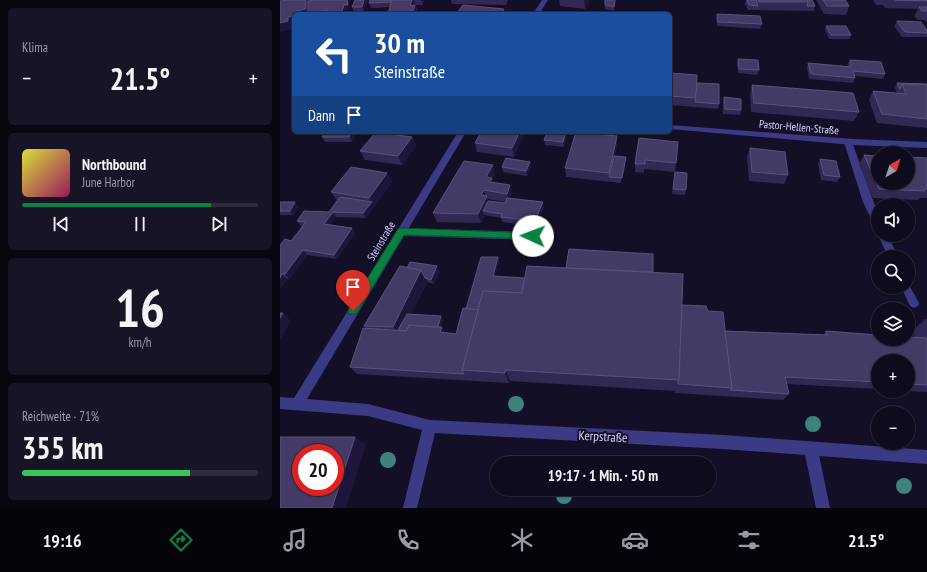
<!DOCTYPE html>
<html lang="de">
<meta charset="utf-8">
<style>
:root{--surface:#0e0b1c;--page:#171425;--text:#f1f3f6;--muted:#9b9ba3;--line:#2e2b3b;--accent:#0b8043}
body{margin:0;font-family:"PT Sans Narrow",sans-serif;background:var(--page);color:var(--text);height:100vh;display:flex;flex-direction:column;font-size:15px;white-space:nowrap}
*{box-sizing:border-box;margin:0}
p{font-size:13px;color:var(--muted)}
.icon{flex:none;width:22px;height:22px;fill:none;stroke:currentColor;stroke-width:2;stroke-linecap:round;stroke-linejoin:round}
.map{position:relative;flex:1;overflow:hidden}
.panel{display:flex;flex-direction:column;gap:8px;padding:8px;background:#08060f;width:280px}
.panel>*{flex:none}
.top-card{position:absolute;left:12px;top:12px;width:380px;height:122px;border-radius:6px;box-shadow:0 1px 3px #0004,0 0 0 1px var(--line);background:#1a4fa0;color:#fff;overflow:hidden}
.needle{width:26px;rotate:39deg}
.fabs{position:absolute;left:591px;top:146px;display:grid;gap:8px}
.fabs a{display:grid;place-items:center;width:44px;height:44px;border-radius:50%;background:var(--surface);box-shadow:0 1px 3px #0004,0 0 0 1px var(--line);font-size:20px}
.speed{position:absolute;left:12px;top:444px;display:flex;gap:8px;font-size:20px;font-weight:700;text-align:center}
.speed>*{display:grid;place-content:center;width:52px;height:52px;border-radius:50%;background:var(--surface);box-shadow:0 1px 3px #0004,0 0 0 1px var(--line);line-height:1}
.speed .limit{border:6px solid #d22;background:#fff;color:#111}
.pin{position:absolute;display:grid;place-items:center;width:34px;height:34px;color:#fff;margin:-41px -17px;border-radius:50% 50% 50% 0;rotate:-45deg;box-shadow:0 0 4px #0007}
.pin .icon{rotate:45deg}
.me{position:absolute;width:44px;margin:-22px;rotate:272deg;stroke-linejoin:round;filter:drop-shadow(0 0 3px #0008)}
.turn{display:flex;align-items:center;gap:14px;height:84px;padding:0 16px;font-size:18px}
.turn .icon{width:52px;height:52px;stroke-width:2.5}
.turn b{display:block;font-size:28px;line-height:34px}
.then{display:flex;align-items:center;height:38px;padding:0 16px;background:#0003;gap:8px;font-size:15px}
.big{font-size:30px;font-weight:700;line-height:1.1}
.panel .widget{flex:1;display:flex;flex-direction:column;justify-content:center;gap:6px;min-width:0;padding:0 14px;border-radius:6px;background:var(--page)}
.panel .dial{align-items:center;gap:0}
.dial b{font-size:52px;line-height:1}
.song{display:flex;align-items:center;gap:12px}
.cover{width:48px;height:48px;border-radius:6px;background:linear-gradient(135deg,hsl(60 70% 55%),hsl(330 70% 35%))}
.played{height:4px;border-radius:2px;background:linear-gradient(90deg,var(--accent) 80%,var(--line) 80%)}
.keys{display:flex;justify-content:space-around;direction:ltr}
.heat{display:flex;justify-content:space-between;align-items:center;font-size:22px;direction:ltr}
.charge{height:6px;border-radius:3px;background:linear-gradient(90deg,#34c759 71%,var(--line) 0)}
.trip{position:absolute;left:210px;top:456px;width:226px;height:40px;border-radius:20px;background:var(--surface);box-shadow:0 1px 3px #0004,0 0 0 1px var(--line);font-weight:700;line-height:40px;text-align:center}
.menu{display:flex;height:64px;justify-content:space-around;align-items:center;background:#06040b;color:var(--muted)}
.menu .icon{width:28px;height:28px}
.menu .active{color:var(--accent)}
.menu b{font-size:18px;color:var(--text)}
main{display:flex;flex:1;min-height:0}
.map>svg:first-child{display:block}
</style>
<main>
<section class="panel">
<div class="widget"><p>Klima</p>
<div class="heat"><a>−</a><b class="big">21.5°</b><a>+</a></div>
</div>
<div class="widget">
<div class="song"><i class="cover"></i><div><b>Northbound</b><p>June Harbor</p></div></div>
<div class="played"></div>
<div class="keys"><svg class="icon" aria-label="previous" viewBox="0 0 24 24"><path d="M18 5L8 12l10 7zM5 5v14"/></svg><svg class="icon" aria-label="pause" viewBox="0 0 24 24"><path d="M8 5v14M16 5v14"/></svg><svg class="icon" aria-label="next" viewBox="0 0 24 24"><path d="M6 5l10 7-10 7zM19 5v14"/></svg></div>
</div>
<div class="widget dial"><b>16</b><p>km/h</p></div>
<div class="widget"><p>Reichweite · 71%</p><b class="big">355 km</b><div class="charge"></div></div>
</section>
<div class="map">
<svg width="647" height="508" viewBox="0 0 647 508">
<rect width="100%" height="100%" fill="#130f26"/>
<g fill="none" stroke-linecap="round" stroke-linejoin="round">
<g fill="#3d3a85" fill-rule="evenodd">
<polygon points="568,139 572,142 598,214 598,228 595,227 583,202 564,142"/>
<polygon points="121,228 253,232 258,236 253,240 121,236 116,232"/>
<polygon points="598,235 608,235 618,257 608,257"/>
<polygon points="628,283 639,303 638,306 634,308 630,306 621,287 628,287"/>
<polygon points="531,443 536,445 538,450 550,508 536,508 524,450 526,445"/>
</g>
<g fill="#3d3a85" fill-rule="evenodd">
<polygon points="262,0 268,0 259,14 253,14"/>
<polygon points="390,125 573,139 647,142 647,148 573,145 390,129"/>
<polygon points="178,132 186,132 27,399 88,404 150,420 443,435 647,450 647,464 443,449 155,433 137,508 123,508 142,430 88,416 0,409 0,397 14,398"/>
</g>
</g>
<g fill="#3d827b">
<circle cx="236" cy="404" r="8"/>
<circle cx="533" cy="424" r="8"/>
<circle cx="108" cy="460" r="8"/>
<circle cx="624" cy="486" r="8"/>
<circle cx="284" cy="496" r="8"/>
</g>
<g fill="#312854" fill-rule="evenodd">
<polygon points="75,0 88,0 84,11 74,12 72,7"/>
<polygon points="90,0 144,0 143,5 136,5 138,14 108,14 108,13 110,7 91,8 89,3"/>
<polygon points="171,0 228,0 226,5 172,4"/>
<polygon points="279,0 309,0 305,9 280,6"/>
<polygon points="335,0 334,11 325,9 325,5"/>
<polygon points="466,0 532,0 535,6 534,11 468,10 465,3"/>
<polygon points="536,0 565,0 569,6 566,15 544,14"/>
<polygon points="593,0 647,0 647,22 645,20 638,20 634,16 638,9 605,8 603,5 596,5"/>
<polygon points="437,14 482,24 480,29 437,26 436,18"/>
<polygon points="617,21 647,30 647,37 622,37 614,26"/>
<polygon points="546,26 571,35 569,39 549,39 545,30"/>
<polygon points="458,59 479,70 477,75 458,73 457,64"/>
<polygon points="570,60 605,74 603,79 575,76 575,78 573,83 529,79 527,68 528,63 568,66 567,65"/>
<polygon points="390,73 417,83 439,104 438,109 390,105"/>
<polygon points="617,83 647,84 647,128 597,123 589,100 593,91 617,93 615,88"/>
<polygon points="472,85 579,112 574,121 471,112 470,94"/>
<polygon points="444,97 461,110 460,115 443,114 443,102"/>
<polygon points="77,132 72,142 45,142 42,137"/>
<polygon points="201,132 244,132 244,134 234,157 197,152 195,143"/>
<polygon points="288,132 284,147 265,145 264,140"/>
<polygon points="132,137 136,146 122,165 85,160 80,151"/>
<polygon points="359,138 396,163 395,172 406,190 405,195 392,194 395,172 364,169 364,173 355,172 355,164"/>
<polygon points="337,145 335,156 346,157 345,162 341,183 286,177 285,168"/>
<polygon points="470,148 508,175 504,184 469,181 467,157"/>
<polygon points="584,155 647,158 647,198 640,198 638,200 593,198 579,164"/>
<polygon points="540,159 560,177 557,182 541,180 538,164"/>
<polygon points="250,162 251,167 247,176 223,172 222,167"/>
<polygon points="107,173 112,182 86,218 56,217 50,225 72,228 75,233 57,259 27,255 9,279 7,279 0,289 0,245 11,241 23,226 21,226 17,221 49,212 57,201 51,192"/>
<path d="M215,173L212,179L213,183L232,194L230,198L264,207L256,226L222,222L221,218L204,215L201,223L157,222L153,213ZM208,199L225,202V203L208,201Z"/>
<polygon points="0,202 19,207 13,215 0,215"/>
<polygon points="218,257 219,262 215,276 245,278 373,272 402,305 428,311 445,331 543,335 546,331 634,337 632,331 645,319 647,319 647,392 625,391 628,391 628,361 598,361 598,389 507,384 509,394 503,400 395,393 395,391 230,381 229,383 77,374 70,367 86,329 84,326 127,268 160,271 154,284 147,282 131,314 163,320 161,327 165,333 176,334 186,309"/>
</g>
<g fill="#1d163a">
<polygon points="26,0 28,0 30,6 64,5 67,0 69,0 70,9 66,10 64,14 16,14 16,11"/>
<polygon points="84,0 88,0 84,11 82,7"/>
<polygon points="132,0 134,0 138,14 134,14 130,6"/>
<polygon points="141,0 144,0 143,5"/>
<polygon points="304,0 309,0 305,9"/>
<polygon points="224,9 225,14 221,14"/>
<polygon points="14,16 14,25 12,25 12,30 0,32 0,23 8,17"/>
<polygon points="72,132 77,132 72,142 69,137"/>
<polygon points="240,132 244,132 244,134 234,157 232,148"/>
<polygon points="286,132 288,132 284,147 283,142"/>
<polygon points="337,136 337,145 330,177 329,177 329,173"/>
<polygon points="132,137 136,146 122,165 118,156"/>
<polygon points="250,162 251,167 247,176 246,171"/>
<polygon points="213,165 215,173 212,179 214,187 212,191 206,177"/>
<polygon points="107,173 112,182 94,207 89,198"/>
<polygon points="230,185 232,194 229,203 227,194"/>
<polygon points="204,190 206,198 207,196 209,205 203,211 204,215 201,223 198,214 201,195"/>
<polygon points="15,202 19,207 13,215 10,211"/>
<polygon points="92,202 94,207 86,218 83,213"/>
<polygon points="263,202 264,207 256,226 255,221"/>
<polygon points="53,212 56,217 48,229 44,224"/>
<polygon points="72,228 75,233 57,259 54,255"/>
<polygon points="23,250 27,255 9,279 5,274"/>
<polygon points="218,257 219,262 214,281 213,276"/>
<polygon points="157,266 160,271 154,284 151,280"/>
<polygon points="141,270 147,281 122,334 117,333 113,327"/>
<polygon points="2,274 7,279 0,289 0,278"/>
<polygon points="3,313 11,321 0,340 0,318"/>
<polygon points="161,316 163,320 159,334 157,330"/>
<polygon points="162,327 166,335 160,332"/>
<polygon points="226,370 230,381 229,383 225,373"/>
<polygon points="75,437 86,444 66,508 52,508"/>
</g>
<g fill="#433a66" stroke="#5a527e" fill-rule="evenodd">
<polygon points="9,0 26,0 26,9 16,11 16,14 14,14 14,16 8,17 8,21 0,23 0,1"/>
<polygon points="35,0 67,0 68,5 64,5 62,11 48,14 48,10 28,13 28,1"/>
<polygon points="75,0 84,0 82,7 72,7"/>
<polygon points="90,0 112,0 112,2 89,3"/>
<polygon points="112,0 132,0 130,6 135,5 133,11 108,13"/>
<polygon points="325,0 335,0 334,7 325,5"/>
<polygon points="467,0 476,0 478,6 469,5"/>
<polygon points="478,0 527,0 528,2 479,2"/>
<polygon points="527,0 532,0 535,6 527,6 528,2"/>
<polygon points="543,0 565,0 569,6 547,6"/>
<polygon points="615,0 647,0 647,1"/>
<polygon points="183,5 224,9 221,14 176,14"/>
<polygon points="639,7 647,7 647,11 642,11"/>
<polygon points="437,14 480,16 482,24 438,22"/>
<polygon points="617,21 641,22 647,30 647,33 625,32"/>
<polygon points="546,26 566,26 571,35 551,35"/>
<polygon points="458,59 478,60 479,70 459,69"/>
<polygon points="570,60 601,62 605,74 573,71 575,78 531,74 528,63 571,67"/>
<polygon points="390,73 417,75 416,98 390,96"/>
<polygon points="417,83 439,84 439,104 415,102"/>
<polygon points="617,83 647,84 647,85 622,84 620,89"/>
<polygon points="622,84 647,85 647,119 602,114 593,91 626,94"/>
<polygon points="472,85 573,93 579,112 474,103"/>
<polygon points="444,97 461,99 461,110 445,109"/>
<polygon points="45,132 72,132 69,137 42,137"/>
<polygon points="96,132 132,137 118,156 80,151"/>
<polygon points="201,132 240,132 232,148 195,143"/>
<polygon points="267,132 286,132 283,142 264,140"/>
<polygon points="296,132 337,136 329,173 285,168"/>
<polygon points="359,138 398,142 396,163 365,160 365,164 355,164"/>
<polygon points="470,148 505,152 508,175 472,172"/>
<polygon points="584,155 598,156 598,183 628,183 628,157 647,158 647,189 644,189 645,191 599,189"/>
<polygon points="334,156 346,157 342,178 329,177"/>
<polygon points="226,158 250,162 246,171 222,167"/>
<polygon points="540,159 556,161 560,177 544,175"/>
<polygon points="184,161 213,165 206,177 212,178 210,182 230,185 227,194 204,190 201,195 207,196 198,214 153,213"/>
<polygon points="71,167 107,173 89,198 51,192"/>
<polygon points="395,172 407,173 406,190 393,189"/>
<polygon points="60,197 92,202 83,213 53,212 44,224 72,228 54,255 23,250 5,274 2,274 0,278 0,245 5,239 11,241 26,222 17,221 24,211 49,212"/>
<polygon points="227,198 263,202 255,221 221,217 222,214 203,211 208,201 225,203"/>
<polygon points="0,202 15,202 10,211 0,211"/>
<polygon points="289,249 373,254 373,272 286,268"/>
<polygon points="201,257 218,257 213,276 245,278 242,293 203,291 198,310 186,309"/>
<polygon points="130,262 157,266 151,280 145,278 141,270 127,268"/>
<polygon points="120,266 141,270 113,327 84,326"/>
<polygon points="247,266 403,274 399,380 226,370 225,373 182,370 203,291 242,293"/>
<polygon points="402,305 426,306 428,311 443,312 452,388 398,384 398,380 399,380"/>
<polygon points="183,308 198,310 182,370 184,374 70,367 83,328 126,331 129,325 155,327 162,327 160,332 176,334"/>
<polygon points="0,313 3,313 0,318"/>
<polygon points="127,314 161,316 158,327 129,325 126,331 118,330"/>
<polygon points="445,331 547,335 546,331 598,335 598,339 628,339 628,337 646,338 647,340 647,385 628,384 628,361 598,361 598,382 505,377 509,394 450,390 452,388"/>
<path d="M0,437H75L52,508H0ZM21,453H55V487H21Z"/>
</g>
<polygon fill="#0b8043" stroke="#07532c" points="121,228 253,233 258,236 253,239 124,235 76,314 69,314 68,311 69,308 118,229"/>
<g text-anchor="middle" stroke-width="4" stroke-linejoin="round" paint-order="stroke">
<g font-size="11" fill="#d9d4ff" stroke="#130f26">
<text transform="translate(519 127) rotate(5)" y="4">Pastor-Hellen-Straße</text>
<text transform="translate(101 241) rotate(-59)" y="4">Steinstraße</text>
</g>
<g font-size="13" fill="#d9d4ff" stroke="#130f26">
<text transform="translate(323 436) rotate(3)" y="5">Kerpstraße</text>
</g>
</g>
</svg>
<div class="fabs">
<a><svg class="needle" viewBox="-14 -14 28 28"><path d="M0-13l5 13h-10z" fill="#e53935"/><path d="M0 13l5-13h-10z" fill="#9b9ba3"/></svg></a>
<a><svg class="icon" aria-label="sound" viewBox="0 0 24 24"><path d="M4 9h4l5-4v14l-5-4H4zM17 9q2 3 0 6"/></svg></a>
<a><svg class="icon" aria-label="search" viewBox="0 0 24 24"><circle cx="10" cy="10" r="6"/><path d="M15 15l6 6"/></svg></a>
<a><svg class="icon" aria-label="layers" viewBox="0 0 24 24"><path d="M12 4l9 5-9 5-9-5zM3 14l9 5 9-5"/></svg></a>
<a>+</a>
<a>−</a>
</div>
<div class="speed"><div class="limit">20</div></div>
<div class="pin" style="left:73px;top:311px;background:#d93025"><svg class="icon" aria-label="arrive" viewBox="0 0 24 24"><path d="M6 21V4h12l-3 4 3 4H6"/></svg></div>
<svg class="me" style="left:253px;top:236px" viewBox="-20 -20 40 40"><circle r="19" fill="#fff"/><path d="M0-13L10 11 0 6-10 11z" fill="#0b8043"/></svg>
<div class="trip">19:17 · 1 Min. · 50 m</div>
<div class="top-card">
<div class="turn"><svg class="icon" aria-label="left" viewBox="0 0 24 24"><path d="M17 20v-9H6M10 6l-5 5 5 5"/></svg><div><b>30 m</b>Steinstraße</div></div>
<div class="then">Dann<svg class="icon" aria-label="arrive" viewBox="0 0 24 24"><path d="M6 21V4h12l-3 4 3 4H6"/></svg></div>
</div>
</div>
</main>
<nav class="menu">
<b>19:16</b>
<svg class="icon active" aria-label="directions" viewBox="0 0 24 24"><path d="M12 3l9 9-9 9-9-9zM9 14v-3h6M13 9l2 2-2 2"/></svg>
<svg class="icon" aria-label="music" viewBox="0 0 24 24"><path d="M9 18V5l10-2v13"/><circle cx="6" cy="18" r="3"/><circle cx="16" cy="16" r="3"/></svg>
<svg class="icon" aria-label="phone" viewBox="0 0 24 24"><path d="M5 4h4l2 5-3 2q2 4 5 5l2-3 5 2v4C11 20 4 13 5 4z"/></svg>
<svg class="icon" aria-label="climate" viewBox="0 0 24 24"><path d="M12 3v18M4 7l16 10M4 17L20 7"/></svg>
<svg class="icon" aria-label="car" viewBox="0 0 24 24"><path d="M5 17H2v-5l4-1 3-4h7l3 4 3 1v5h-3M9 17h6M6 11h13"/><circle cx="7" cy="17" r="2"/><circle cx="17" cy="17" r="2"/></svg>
<svg class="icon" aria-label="filters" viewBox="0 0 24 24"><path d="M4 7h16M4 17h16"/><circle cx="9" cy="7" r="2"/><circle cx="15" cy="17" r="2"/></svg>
<b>21.5°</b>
</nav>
